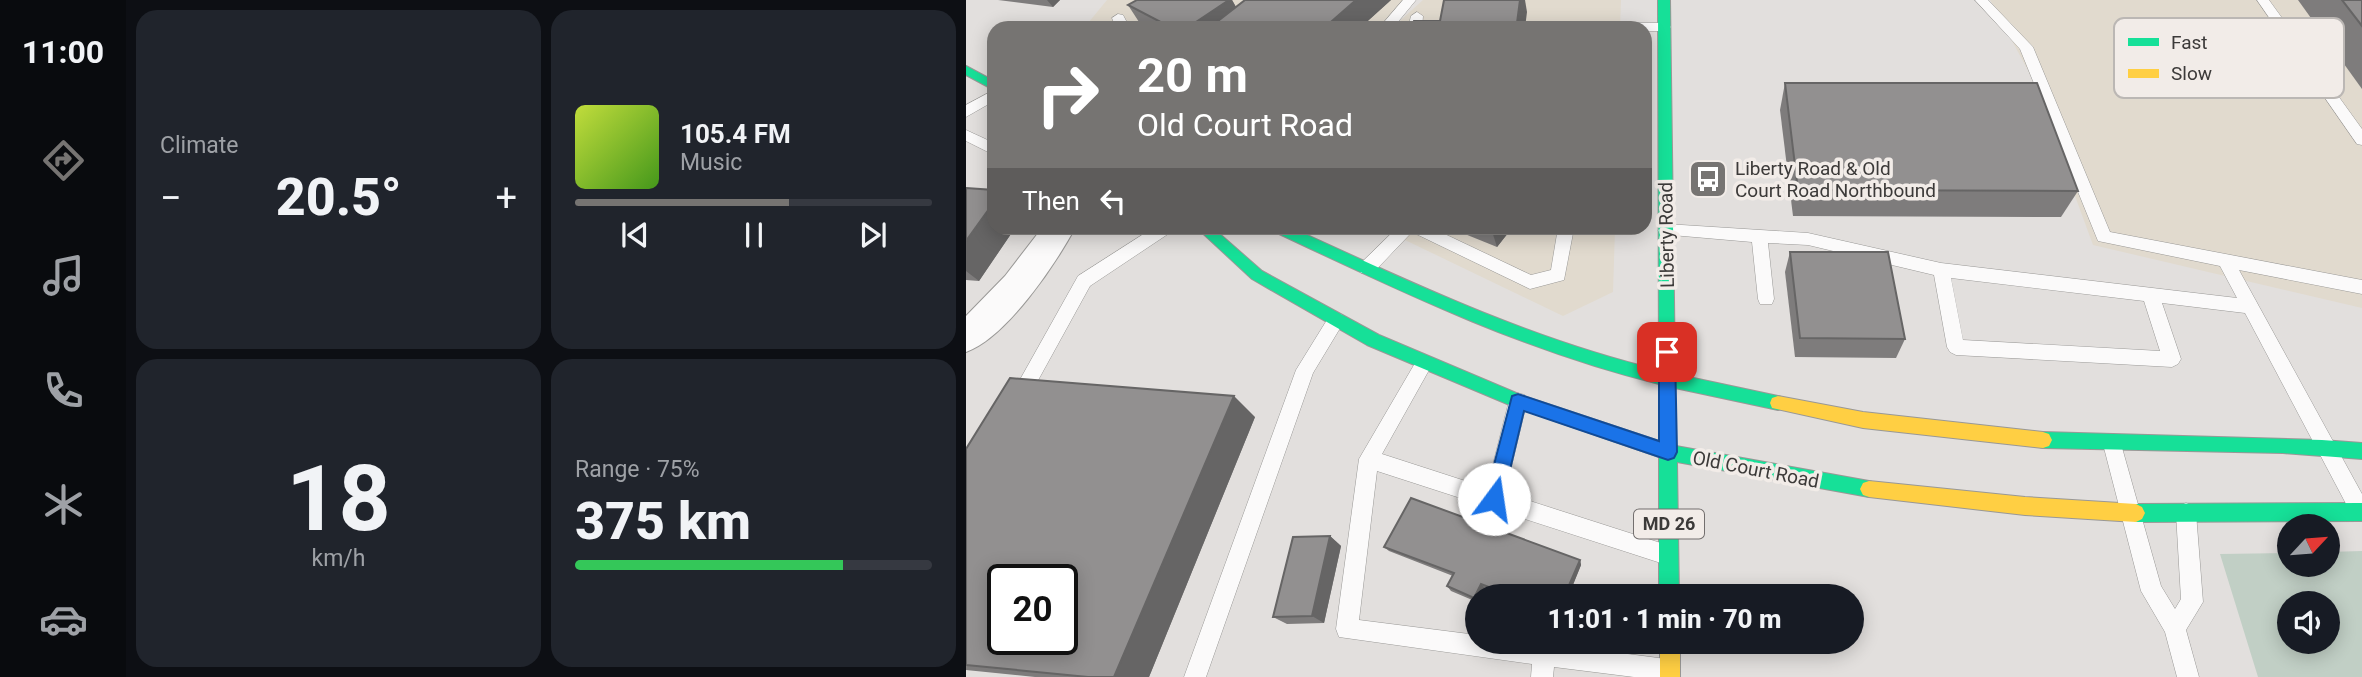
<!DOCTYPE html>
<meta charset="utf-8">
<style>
:root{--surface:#171b24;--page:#20242c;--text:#f1f3f6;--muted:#9ea1a6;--line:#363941;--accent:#767472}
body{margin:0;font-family:Roboto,sans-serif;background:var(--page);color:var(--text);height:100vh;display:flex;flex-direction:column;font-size:26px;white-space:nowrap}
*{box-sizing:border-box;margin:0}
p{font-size:23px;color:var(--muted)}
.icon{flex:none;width:38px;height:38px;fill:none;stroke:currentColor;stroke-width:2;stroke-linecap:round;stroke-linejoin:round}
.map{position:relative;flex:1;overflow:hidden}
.side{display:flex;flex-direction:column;gap:10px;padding:10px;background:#0d0f14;width:840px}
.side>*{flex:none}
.guide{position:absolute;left:21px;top:21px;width:665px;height:214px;border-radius:21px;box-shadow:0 4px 18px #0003;background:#767472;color:#fff;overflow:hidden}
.needle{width:46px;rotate:64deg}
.tools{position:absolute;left:1311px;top:514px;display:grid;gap:14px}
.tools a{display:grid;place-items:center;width:63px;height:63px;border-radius:50%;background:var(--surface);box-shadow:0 4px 18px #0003;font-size:35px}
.speed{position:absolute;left:21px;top:564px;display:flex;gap:14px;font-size:35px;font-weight:700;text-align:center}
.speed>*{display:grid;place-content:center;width:91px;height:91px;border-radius:50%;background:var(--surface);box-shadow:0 4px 18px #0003;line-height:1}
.speed .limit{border:4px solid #111;border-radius:10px;background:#fff;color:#111}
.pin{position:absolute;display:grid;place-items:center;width:60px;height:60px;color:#fff;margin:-30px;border-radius:14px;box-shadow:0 4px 10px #0006}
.me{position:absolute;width:77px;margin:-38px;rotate:14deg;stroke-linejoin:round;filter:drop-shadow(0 0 5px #0008)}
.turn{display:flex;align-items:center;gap:24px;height:147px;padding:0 35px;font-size:32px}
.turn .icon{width:91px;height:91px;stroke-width:2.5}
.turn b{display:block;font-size:49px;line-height:60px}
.then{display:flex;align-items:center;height:66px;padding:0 35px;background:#0003;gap:14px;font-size:26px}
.big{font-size:52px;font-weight:800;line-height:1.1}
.side .widget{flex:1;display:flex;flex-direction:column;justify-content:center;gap:10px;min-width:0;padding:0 24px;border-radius:21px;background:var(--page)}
.side .dial{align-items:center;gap:0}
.dial b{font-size:91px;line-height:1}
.song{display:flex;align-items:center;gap:21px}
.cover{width:84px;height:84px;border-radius:10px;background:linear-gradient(135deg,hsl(70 70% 55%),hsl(100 70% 35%))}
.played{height:7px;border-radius:4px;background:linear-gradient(90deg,var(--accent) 60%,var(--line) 60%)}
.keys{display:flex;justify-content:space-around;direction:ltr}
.heat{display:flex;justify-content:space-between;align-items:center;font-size:38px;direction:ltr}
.charge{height:10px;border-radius:5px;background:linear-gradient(90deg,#34c759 75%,var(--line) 0)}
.side .tiles{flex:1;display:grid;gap:10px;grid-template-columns:repeat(2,1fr)}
.trip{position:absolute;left:499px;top:584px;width:399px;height:70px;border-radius:35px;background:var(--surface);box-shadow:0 4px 18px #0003;font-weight:800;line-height:70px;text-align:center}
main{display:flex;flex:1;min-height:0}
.dock{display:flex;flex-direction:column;width:126px;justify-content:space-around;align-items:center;background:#090b0e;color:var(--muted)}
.dock .icon{width:49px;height:49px}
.dock .current{color:var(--accent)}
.dock b{font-size:32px;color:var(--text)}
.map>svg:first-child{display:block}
</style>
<main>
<nav class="dock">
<b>11:00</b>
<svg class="icon current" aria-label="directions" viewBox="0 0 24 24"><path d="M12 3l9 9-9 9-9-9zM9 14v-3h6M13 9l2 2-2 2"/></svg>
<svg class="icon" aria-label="music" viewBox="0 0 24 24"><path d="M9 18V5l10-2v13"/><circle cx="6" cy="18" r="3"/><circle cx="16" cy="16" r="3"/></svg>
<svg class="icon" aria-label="phone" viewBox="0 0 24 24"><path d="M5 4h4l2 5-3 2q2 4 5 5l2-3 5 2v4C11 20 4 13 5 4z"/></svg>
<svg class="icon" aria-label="climate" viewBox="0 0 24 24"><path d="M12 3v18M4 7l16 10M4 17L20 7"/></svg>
<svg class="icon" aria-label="car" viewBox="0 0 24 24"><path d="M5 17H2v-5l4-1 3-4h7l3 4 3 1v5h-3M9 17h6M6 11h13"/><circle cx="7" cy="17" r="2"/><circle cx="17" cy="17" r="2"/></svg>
</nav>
<section class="side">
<div class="tiles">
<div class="widget"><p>Climate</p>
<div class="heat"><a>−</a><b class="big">20.5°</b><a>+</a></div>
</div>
<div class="widget">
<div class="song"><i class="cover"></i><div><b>105.4 FM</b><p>Music</p></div></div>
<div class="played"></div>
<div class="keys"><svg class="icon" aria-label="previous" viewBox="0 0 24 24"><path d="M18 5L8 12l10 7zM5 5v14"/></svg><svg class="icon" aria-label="pause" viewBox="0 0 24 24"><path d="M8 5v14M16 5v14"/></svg><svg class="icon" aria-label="next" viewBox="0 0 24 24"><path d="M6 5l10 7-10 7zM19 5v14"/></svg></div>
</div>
<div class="widget dial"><b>18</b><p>km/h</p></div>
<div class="widget"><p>Range · 75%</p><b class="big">375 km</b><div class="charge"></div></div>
</div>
</section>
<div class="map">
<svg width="1396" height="677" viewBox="0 0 1396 677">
<rect width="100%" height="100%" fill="#e2dfdd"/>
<g fill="#e1dace">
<polygon points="141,0 444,0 412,28 118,28"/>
<polygon points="457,0 655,0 654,28 426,28"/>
<polygon points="1024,0 1396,0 1396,308 1127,245 1065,76"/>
<polygon points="414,228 649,228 647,292 597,316"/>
</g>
<path fill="#c1cfc5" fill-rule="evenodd" d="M1396,551V677H1292L1254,554L1323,553V565H1362V552ZM1323,604H1362V642H1323Z"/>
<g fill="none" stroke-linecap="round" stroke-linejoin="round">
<defs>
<g id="lane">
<polygon points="437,0 450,0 427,28 413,28"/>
<path d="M1009,0H1022L1067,47L1144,232L1396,280V294L1273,270L1396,494V519L1387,517L1279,313L1196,303L1215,359L1212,364L1206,367L990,355L984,352L981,347L968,275L842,245L802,243L808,299L806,304H794L792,299L786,242L694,234L692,230L700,224L842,233L975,263L1271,298L1254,266L1132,241L1054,49ZM985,278L1178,301L1194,351L997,340Z"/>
<polygon points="1291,0 1303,0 1396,129 1396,145 1391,144"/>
<polygon points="451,12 457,16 456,28 442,28 445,16"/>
<polygon points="152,14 157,15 164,28 150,28 146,18"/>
<polygon points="586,22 698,23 705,27 698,31 679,31 679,28 581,28 581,23"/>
<polygon points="28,90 28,101 0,117 0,105"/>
<polygon points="0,130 28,143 28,155 0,141"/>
<polygon points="187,228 207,228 205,232 124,286 59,404 53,406 47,404 44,398 47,392 112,276"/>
<polygon points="431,228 466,228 565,275 585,270 592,228 608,228 598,280 564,289 446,232 407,273 395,273 393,268 395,263"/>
<polygon points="370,313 376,315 379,320 347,373 240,677 218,677 330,370 364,315"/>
<polygon points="458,355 464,358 467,363 416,454 521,488 543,401 545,395 552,393 559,395 561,401 539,493 701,545 708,548 711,555 708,562 701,565 411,471 393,620 511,635 511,642 570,642 700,659 708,662 711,670 708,677 668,677 588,667 587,677 565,677 566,664 373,637 370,629 393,459 452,358"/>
<polygon points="1146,435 1153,438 1155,444 1195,586 1209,609 1215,599 1210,513 1213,506 1220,503 1227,506 1230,513 1237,602 1220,630 1233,677 1211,677 1199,632 1175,591 1137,444 1139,438"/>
</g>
<path id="street" d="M76,228H109C89,265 40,338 0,352V316L39,276Z"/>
<g id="fast">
<path d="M692,0H704L709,374L812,396L818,398L820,403L818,408L812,410L709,388L710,446L903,481L909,483L912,489L909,495L903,497L711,462L713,597H693V457L546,406L401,345L286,279L231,228H247L296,271L413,335L555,395L693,441V384C558,351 434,291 309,232L307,228H326C446,283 564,339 693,370Z"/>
<polygon points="0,66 28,81 28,90 0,75"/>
<polygon points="1077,432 1356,440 1396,443 1396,459 1317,453 1077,448 1071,446 1068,440 1071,434"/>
<polygon points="1396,503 1396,521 1170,522 1164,519 1161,513 1164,507 1170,504"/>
</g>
<g id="slow">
<polygon points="812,396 897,412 1077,432 1083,434 1086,440 1083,446 1077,448 897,428 806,408 804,403 806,398"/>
<polygon points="903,481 1059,497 1170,504 1176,507 1179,513 1176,519 1170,522 1059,515 903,497 897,495 894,489 897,483"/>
<rect x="694" y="642" width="20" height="35"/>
</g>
</defs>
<use href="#lane" stroke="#999896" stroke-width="1"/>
<use href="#street" stroke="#999896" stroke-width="2"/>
<use href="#fast" stroke="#999896" stroke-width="2"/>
<use href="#slow" stroke="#999896" stroke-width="2"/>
<use href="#lane" fill="#fbfafa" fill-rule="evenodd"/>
<use href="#street" fill="#fbfafa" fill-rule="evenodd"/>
<use href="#fast" fill="#16e098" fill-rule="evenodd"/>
<use href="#slow" fill="#ffcf43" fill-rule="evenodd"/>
</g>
<g fill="#7e7c7c">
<polygon points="32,0 94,0 87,7"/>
<polygon points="266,0 270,7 279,0 425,0 394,28 184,28 173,22 162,5"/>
<polygon points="1332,0 1396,0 1396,89"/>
<polygon points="819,83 1112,191 1095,217 827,216 814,110"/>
<polygon points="0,188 28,228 49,228 13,281 0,280"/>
<polygon points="484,228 546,228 531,247"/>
<polygon points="824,252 939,339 930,358 829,357 819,272"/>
<polygon points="289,417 183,677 69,677 0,670 0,449"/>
<polygon points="364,536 375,546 358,623 321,624 307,617"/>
<polygon points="418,547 614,560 615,565 602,597 541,597 519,588 511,597 511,602 485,591 481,586 487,576 423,551"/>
</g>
<g fill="#666565">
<polygon points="81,0 94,0 87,7"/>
<polygon points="263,0 266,0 275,16 256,28 221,28"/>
<polygon points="390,0 425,0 394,28 358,28"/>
<polygon points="554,0 559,0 561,12 559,28 551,23"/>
<polygon points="28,202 28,228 49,228 13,281 0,271 0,241"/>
<polygon points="525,228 546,228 531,247"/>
<polygon points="268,396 289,417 183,677 148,677"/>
<polygon points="364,536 375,546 358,623 346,616"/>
<polygon points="614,560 615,565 602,597 598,597"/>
<polygon points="515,584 519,588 514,597 511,597 511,602 508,598"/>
</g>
<g fill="#929090" stroke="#666565" stroke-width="2" fill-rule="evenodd">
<polygon points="171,0 263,0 221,28 206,28 162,5"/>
<polygon points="279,0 390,0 358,28 243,28"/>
<polygon points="478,0 554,0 551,23 574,22 574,28 446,28 448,21 474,21"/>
<polygon points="1376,0 1396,0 1396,26"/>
<polygon points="819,83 1071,83 1112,191 832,190"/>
<polygon points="0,188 28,190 28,202 0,241"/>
<polygon points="824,252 922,252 939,339 834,338"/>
<path d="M44,378L268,396L148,677H122L0,665V449ZM37,579H96V639H37Z"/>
<polygon points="445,498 614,560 598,597 549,597 515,584 508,598 481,586 488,573 418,547"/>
<polygon points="364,536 346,616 307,617 327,537"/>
</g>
<polygon fill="#1a73e8" stroke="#114b97" stroke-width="2" points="701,345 707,347 709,352 711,452 708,458 702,460 558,411 537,499 534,505 528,508 521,505 519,499 546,396 552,394 693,441 693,352 696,347"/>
<defs>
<symbol id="bus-square" viewBox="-11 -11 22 22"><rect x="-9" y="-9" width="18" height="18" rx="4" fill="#767472" stroke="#f2ece8"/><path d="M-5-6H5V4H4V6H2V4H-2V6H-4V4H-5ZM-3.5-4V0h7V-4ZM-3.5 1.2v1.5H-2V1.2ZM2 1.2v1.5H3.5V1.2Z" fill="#fff"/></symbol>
</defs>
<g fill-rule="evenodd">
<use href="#bus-square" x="720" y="157" width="44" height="44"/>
</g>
<g text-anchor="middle" stroke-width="7" stroke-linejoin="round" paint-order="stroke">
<rect fill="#f2ece8" stroke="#736f6e" stroke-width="2" x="668" y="509.5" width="70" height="29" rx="5"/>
<g font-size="18" font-weight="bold" fill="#3c3a39">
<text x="703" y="530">MD 26</text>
</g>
<g font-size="19" fill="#3c3a39" stroke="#f2ece8" text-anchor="start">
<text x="769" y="175">Liberty Road &amp; Old<tspan x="769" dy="22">Court Road Northbound</tspan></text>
</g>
<g font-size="19" fill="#3c3a39" stroke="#f2ece8">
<text transform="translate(700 235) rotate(-91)" y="7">Liberty Road</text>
<text transform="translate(790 469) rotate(11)" y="7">Old Court Road</text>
</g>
</g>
<rect x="1148" y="18" width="230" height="80" rx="10" fill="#f2ece8" stroke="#bbb7b4" stroke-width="2"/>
<rect x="1162" y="38" width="31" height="8" fill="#16e098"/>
<rect x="1162" y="69" width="31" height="9" fill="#ffcf43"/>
<g font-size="19" fill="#3c3a39">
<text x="1205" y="49">Fast</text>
<text x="1205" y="80">Slow</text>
</g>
</svg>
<div class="tools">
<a><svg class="needle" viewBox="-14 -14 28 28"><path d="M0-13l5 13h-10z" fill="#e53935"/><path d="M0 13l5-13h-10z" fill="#9ea1a6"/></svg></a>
<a><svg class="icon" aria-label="sound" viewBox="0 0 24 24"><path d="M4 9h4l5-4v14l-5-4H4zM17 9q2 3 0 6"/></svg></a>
</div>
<div class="speed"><div class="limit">20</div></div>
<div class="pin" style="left:701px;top:352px;background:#d93025"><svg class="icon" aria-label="arrive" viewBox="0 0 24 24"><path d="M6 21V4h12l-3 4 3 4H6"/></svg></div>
<svg class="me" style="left:528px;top:499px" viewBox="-20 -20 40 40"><circle r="19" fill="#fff"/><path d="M0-13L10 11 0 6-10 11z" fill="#1a73e8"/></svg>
<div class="trip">11:01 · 1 min · 70 m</div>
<div class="guide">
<div class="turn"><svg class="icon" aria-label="right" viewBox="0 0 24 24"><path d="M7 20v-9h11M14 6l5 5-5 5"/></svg><div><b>20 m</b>Old Court Road</div></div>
<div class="then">Then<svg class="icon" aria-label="left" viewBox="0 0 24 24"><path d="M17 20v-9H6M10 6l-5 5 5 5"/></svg></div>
</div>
</div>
</main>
